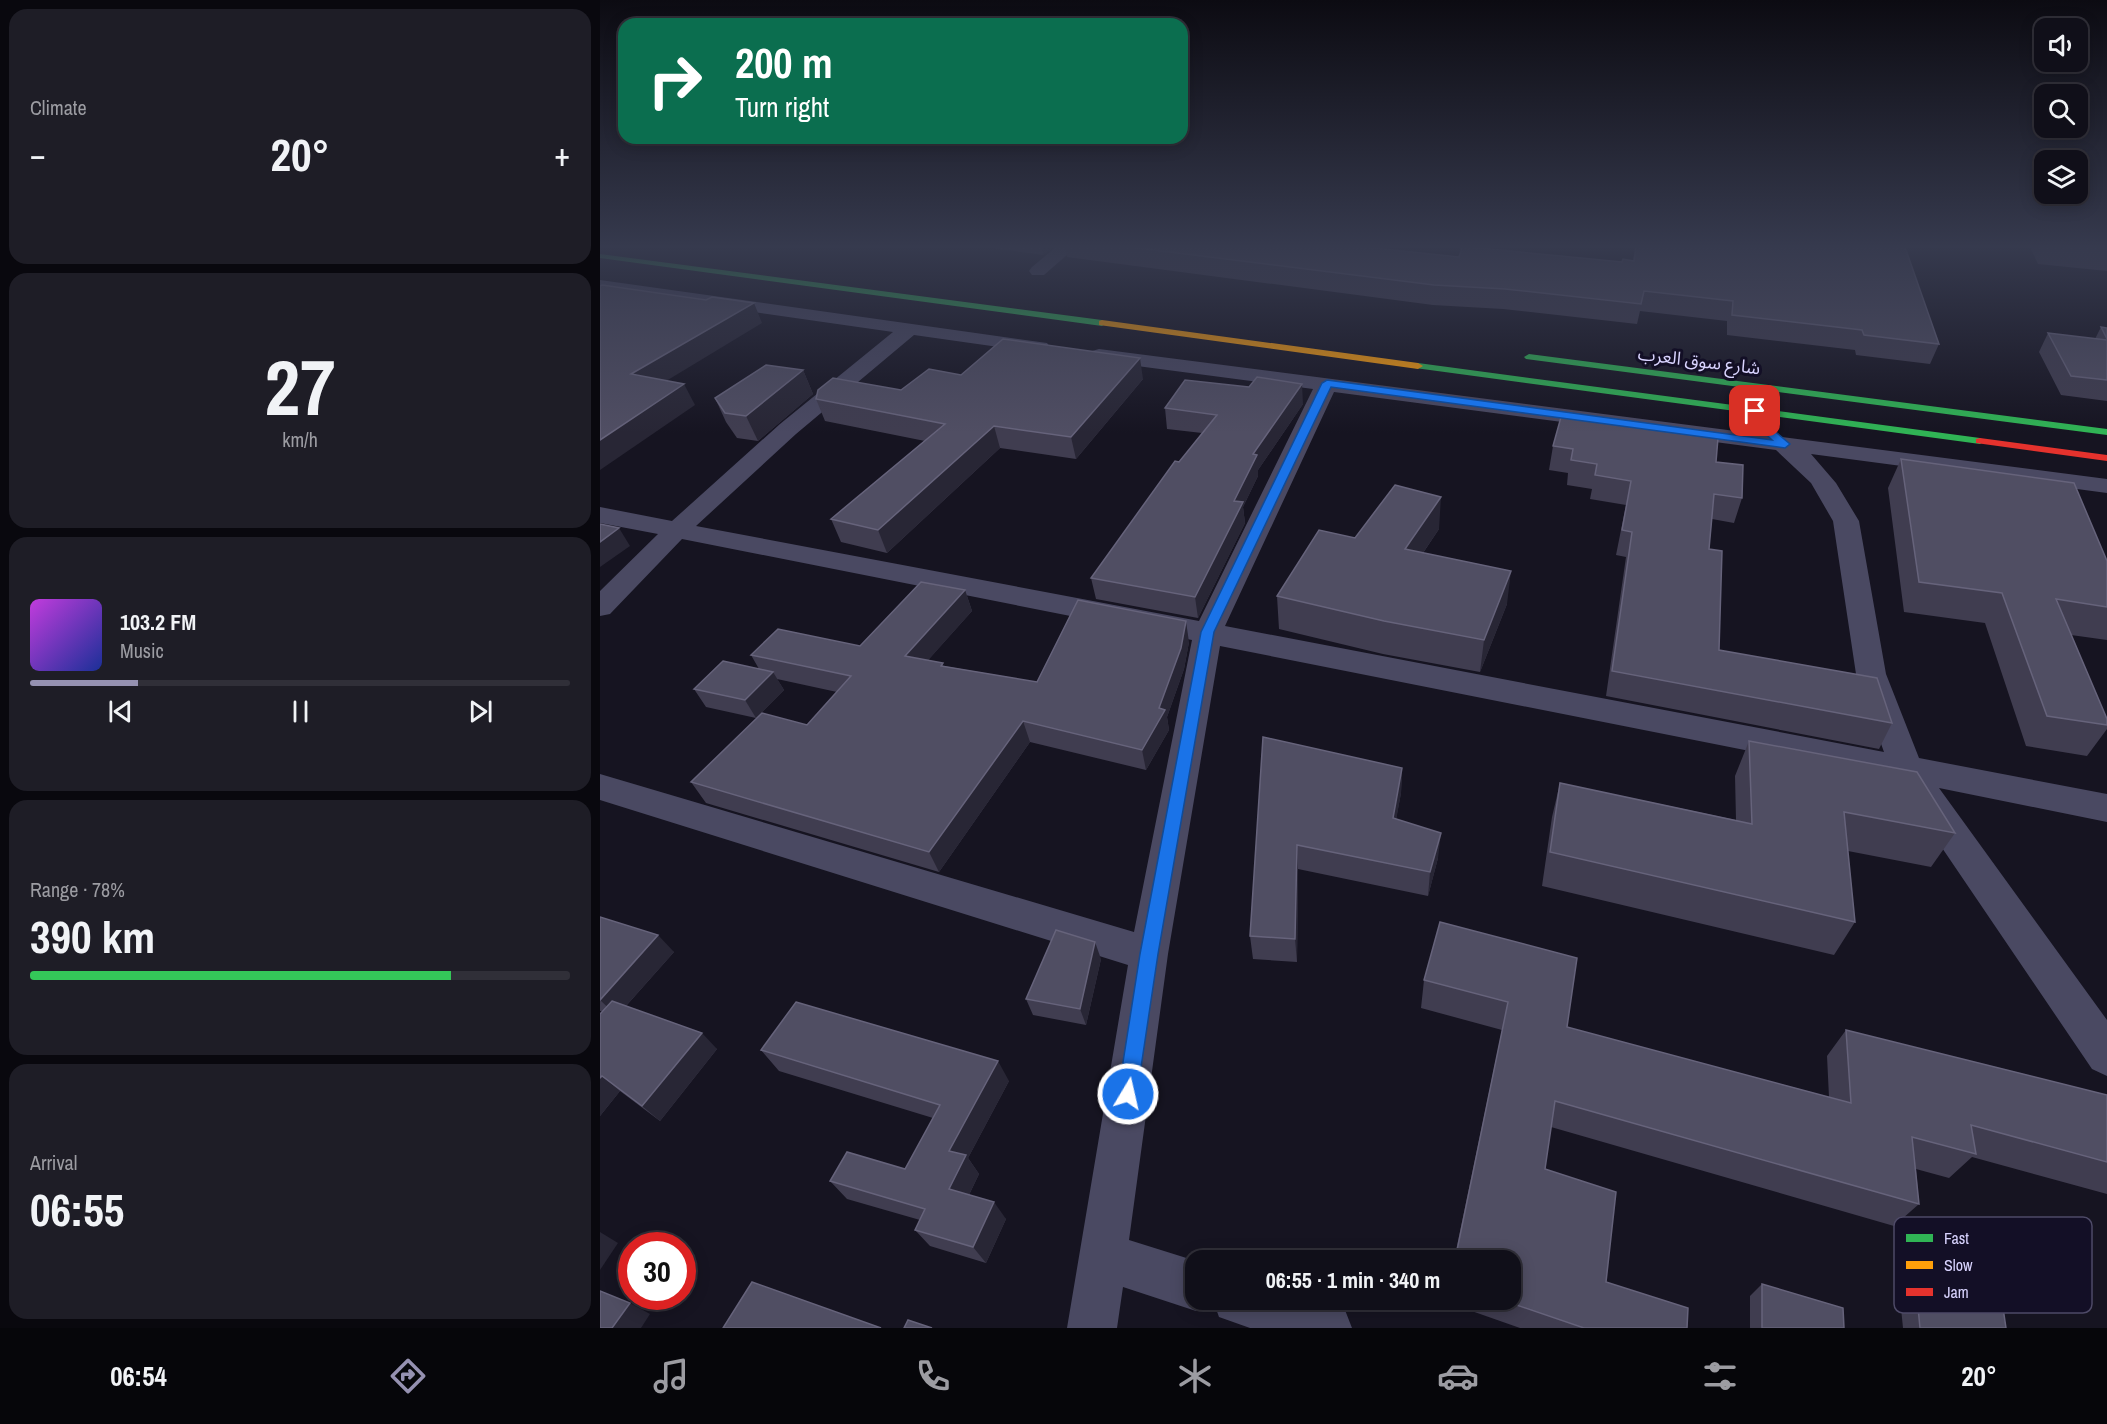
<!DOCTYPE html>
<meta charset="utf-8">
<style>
:root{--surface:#100f19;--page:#1e1d26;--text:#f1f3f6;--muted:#9c9ca2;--line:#302f38;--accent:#9591b1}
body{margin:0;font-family:"Archivo Narrow","Noto Sans Arabic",sans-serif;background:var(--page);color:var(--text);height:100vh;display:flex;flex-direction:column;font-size:22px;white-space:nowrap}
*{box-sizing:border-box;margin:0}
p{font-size:20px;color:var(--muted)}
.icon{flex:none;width:33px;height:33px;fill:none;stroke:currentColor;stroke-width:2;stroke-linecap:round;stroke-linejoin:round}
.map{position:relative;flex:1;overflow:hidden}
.side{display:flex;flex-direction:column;gap:9px;padding:9px;background:#09080e;width:600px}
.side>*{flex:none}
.guide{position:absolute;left:18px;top:18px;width:570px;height:126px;border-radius:18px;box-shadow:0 3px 15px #0003,0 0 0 2px var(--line);background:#0b6e4f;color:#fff;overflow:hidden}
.fabs{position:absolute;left:1434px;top:18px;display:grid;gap:12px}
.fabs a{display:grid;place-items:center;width:54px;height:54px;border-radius:12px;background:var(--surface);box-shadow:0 3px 15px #0003,0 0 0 2px var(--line);font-size:30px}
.speed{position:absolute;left:18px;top:1232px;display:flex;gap:12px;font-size:30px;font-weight:700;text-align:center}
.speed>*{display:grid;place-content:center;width:78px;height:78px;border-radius:50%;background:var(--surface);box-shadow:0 3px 15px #0003,0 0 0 2px var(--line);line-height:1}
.speed .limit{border:9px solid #d22;background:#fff;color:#111}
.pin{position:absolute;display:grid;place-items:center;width:51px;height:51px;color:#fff;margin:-26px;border-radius:12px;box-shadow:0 3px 9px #0006}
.me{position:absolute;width:66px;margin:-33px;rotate:9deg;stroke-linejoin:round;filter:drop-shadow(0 0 4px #0008)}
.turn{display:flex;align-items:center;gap:21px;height:126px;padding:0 18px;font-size:27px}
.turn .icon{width:78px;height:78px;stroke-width:2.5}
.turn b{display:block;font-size:42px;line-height:51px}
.big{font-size:45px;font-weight:700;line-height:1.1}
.side .widget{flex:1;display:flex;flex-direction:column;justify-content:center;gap:9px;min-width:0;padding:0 21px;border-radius:18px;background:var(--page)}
.side .dial{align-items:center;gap:0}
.dial b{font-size:78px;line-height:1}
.song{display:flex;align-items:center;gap:18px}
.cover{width:72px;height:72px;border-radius:9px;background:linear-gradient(135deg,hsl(290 70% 55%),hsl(230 70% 35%))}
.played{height:6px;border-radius:3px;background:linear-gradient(90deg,var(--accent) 20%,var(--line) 20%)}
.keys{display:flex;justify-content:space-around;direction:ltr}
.heat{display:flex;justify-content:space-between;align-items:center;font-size:33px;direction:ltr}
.charge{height:9px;border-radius:4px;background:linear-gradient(90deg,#34c759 78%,var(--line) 0)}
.trip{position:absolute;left:585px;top:1250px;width:336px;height:60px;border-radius:18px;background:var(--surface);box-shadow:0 3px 15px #0003,0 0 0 2px var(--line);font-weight:700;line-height:60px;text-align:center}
.menu{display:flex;height:96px;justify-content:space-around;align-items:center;background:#06060a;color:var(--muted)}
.menu .icon{width:42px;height:42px}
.menu .selected{color:var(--accent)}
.menu b{font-size:27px;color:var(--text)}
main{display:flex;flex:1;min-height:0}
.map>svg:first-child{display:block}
</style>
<main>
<section class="side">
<div class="widget"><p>Climate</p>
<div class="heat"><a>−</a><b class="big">20°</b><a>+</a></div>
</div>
<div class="widget dial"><b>27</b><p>km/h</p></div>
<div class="widget">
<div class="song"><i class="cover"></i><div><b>103.2 FM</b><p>Music</p></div></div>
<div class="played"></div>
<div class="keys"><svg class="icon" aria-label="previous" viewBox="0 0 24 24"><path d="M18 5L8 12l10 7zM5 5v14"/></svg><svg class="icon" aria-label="pause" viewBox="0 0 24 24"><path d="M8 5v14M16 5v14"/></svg><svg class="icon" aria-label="next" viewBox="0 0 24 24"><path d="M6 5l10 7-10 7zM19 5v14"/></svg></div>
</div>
<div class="widget"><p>Range · 78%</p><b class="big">390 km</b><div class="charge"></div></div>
<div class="widget"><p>Arrival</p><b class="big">06:55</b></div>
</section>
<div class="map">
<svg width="1507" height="1328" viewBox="0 0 1507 1328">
<rect width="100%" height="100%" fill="#161421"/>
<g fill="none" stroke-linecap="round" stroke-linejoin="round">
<g fill="#4a4962" fill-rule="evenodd">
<polygon points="456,247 476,247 444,275 432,275 429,271 432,267"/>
<path d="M0,280L447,343L450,347L447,351L440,353L314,335L196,434L96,526L599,621L713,389L499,361L492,359L489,355L492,351L499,349L1507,479V493L1211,454L1236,483L1259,521L1286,674L1319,758L1507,794V822L1339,788L1507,1020V1076L1492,1069L1296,780L620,646L568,954L529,1240L596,1261V1299H715L745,1310L752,1328H650L619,1317L614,1303L596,1311L523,1287L517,1328H467L528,965L0,800V774L534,932L592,640L82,539L10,614L0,616V591L58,534L0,523V507L72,521L180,424L293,332L0,290ZM734,392L1176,450L1211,483L1233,521L1256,674L1284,752L625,626Z"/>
</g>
<g fill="#30b455" fill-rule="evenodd">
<polygon points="0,254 502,320 506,323 502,326 0,258"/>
<polygon points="929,354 1507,429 1507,435 926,359 924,357"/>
<polygon points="818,363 1380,438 1385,441 1380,444 815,368 815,364"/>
</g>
<polygon fill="#ff9f0a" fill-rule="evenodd" points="502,320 818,363 823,366 818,369 499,325 499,321"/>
<polygon fill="#e5322d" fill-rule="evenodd" points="1380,438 1507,455 1507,461 1376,443 1376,439"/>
</g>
<g fill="#403d50">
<polygon points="384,247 453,247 443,255"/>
<polygon points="465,247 765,247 859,257 1022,262 1033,261 1035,247 1305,247 1339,344 1330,364 1256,355 1255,350 1127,335 1127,321 1040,311 1037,324 903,309 833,305 467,257"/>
<polygon points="1430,247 1507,247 1507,271 1438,264"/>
<polygon points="1501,327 1507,328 1507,401 1461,395 1439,352 1448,333 1495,339"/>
<polygon points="203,370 213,394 158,441 137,438 126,422 115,398"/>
<polygon points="361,375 543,379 476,459 400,448 287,553 241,542 231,519 325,441 225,421 216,399 301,390"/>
<polygon points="703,404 658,470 658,476 643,507 645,523 598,618 496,599 491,578 579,462 602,433 567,429 565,408"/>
<polygon points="953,446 1116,462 1142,498 1134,523 1112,519 1109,549 1119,650 1292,723 1279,749 1006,696 1026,557 1016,555 1026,505 990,499 992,489 967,485 968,473 949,470"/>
<polygon points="1301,459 1507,561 1507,640 1471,635 1507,719 1507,729 1487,756 1426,746 1385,623 1304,612 1288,488"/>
<polygon points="839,529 823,553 907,604 880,672 783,654 679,629 677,596 755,538"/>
<polygon points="365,590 372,611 328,660 344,666 437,682 589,642 584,669 567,717 569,730 546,770 430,742 339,872 106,803 91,782 207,725 237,692 177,679 184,690 156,718 106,707 94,689 159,669 151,655 260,646"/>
<polygon points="663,737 802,768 801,793 796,819 838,858 828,896 698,869 697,962 653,959 650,936"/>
<polygon points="1149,741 1355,833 1331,867 1248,851 1255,922 1234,955 942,886 952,817 960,783 1136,820 1135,776"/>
<polygon points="0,917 74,952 26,1006 117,1049 60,1121 20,1091 0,1116 0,1014 2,1011 0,1011"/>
<polygon points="840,922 967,1027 1229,1097 1227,1056 1246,1030 1507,1095 1507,1194 1372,1157 1349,1178 1316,1169 1319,1204 1294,1226 951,1127 945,1169 1006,1282 1087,1328 920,1328 846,1302 846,1299 910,1299 910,1260 854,1260 902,1030 821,1008 824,980"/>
<polygon points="501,959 486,1025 433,1015 426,999"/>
<polygon points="161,1050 409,1081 368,1158 379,1174 369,1195 406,1219 386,1263 330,1246 315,1230 320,1220 247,1199 230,1181 305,1169 333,1118 179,1071"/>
<polygon points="1313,1255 1406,1328 1303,1328 1297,1268"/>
<polygon points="1162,1284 1244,1328 1150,1328 1150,1296"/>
</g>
<g fill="#282635">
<polygon points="442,247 453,247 443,255"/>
<polygon points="154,303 162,323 43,395 31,374"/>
<polygon points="540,358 543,379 476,459 471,437"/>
<polygon points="203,370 213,394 158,441 146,416"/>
<polygon points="84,384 95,405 0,470 0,440"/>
<polygon points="702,384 703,404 658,470 658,476 643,507 645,523 598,618 595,597 653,454"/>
<polygon points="394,426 400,448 287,553 278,530"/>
<polygon points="841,497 839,529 804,581 805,549"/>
<polygon points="19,528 30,546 0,567 0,542"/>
<polygon points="911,571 907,604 880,672 884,640"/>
<polygon points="365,590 372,611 314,676 305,656"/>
<polygon points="586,621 589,642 584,669 567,717 569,730 546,770 542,750"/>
<polygon points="173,672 184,690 156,718 145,700"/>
<polygon points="423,721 430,742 339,872 329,852"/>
<polygon points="802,768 801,793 792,843 793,818"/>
<polygon points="841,833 838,858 828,896 830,872"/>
<polygon points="697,845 698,869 697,962 695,939"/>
<polygon points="58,935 74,952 17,1016 0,1000"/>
<polygon points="495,942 501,959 486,1025 480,1009"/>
<polygon points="102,1033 117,1049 60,1121 42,1106"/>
<polygon points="398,1061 409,1081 368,1158 379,1174 363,1207 349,1189 349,1151"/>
<polygon points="2,1076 20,1091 0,1116 0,1078"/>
<polygon points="394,1202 406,1219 386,1263 373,1247"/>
<polygon points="0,1232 18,1243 0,1270"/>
<polygon points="30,1303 50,1314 41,1328 12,1328"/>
</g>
<g fill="#504e63" stroke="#66637b" stroke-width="1.5">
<polygon points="529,247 765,247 859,257 862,247 869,247 1022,262 1023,259 1034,261 1036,247 1305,247 1339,344 1264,335 1262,330 1132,315 1133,301 1044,291 1041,304 905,289 834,285"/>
<polygon points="2,285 106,300 112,297 154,303 31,374 84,384 0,440 0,286"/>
<polygon points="1501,327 1507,328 1507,339"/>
<polygon points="1448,333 1507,340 1507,380 1471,376"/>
<polygon points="403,339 540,358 471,437 394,426 278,530 231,519 345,424 216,399 218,390 233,378 301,390 329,369 361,375"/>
<polygon points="166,365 203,370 146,416 125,413 115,398"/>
<polygon points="657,377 702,384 653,454 657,455 634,501 643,502 595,597 491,578 575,461 579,462 617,415 565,408 585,380 649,387"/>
<polygon points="961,417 1118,438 1116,462 1143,465 1142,498 1114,494 1109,549 1122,551 1119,650 1277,678 1292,723 1012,671 1032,532 1022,530 1031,481 995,475 997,464 971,460 973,449 953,446"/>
<polygon points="1301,459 1474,483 1507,561 1507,607 1456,599 1507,719 1507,725 1447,716 1402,593 1319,582"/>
<polygon points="795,485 841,497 805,549 911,571 884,640 784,621 677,596 719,530 755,538"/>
<polygon points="0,524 19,528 0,542"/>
<polygon points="321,582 365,590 305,656 343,663 341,666 437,682 478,600 586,621 581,648 559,708 565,710 542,750 423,721 329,852 91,782 162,713 207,725 251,676 151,655 178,629 260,646"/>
<polygon points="123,661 173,672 145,700 94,689"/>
<polygon points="663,737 802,768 793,818 841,833 830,872 697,845 695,939 650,936"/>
<polygon points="1149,741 1317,772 1355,833 1244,812 1255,922 950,852 960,783 1152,824"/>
<polygon points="0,917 58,935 0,1000"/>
<polygon points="840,922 977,958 967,1027 1251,1103 1246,1030 1507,1095 1507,1162 1371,1125 1376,1154 1312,1137 1319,1204 955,1101 945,1169 1016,1192 1006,1282 1088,1308 1087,1328 984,1328 899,1299 910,1299 910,1260 855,1260 908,1002 824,980"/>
<polygon points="456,930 495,942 480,1009 426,999"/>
<polygon points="12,1001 102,1033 42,1106 2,1076 0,1078 0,1014"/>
<polygon points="196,1002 398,1061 349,1151 366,1155 349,1189 394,1202 373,1247 315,1230 325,1209 230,1181 247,1152 305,1169 340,1105 161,1050"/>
<polygon points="1313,1255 1399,1281 1406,1328 1320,1328"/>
<polygon points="152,1282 281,1328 123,1328"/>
<polygon points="1162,1284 1243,1308 1244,1328 1162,1328"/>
<polygon points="0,1291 30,1303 12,1328 0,1328"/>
<polygon points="308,1320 332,1328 304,1328"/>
</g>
<linearGradient id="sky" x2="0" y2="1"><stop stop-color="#0c0b12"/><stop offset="0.57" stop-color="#363a4e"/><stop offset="1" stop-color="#363a4e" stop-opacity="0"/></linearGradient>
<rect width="1507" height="433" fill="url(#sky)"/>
<polygon fill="#1a73e8" stroke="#114b97" stroke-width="1.5" points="727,380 1172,440 1157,426 1150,411 1155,408 1160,411 1165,423 1190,444 1185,448 731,387 614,632 558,954 537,1094 535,1101 528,1103 521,1101 518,1094 540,954 601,632 722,383"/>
<g text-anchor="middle" stroke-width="6" stroke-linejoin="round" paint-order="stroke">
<g font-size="18" fill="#d9d4ff" stroke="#130f26">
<text transform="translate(1099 361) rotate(7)" y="6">شارع سوق العرب</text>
</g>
</g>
<rect x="1294" y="1217" width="198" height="96" rx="9" fill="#130f26" stroke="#4e4a67" stroke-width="1.5"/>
<rect x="1306" y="1234" width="27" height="8" fill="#30b455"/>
<rect x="1306" y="1261" width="27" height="8" fill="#ff9f0a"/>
<rect x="1306" y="1288" width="27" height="8" fill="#e5322d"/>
<g font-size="16" fill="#d9d4ff">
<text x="1344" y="1244">Fast</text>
<text x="1344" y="1271">Slow</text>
<text x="1344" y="1298">Jam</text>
</g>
</svg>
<div class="fabs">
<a><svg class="icon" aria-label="sound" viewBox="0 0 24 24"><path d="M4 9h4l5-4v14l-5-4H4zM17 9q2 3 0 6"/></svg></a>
<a><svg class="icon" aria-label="search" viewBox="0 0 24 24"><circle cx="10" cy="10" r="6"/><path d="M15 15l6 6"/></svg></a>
<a><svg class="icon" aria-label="layers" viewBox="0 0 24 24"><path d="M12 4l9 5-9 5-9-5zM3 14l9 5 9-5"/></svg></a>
</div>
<div class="speed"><div class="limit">30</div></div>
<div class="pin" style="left:1155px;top:411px;background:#d93025"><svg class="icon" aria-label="arrive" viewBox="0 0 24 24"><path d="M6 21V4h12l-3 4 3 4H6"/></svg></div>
<svg class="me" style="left:528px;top:1094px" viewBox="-20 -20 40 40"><circle r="17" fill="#1a73e8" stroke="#fff" stroke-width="3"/><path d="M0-11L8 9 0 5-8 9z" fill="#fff"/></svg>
<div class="trip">06:55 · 1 min · 340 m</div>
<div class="guide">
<div class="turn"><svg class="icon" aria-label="right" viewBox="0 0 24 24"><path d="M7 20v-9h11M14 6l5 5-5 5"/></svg><div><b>200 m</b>Turn right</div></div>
</div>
</div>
</main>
<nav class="menu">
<b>06:54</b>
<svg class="icon selected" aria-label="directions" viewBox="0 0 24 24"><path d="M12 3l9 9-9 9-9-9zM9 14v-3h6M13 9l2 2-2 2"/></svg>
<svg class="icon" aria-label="music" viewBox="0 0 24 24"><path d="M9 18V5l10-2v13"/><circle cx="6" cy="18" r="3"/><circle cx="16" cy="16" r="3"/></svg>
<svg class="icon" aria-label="phone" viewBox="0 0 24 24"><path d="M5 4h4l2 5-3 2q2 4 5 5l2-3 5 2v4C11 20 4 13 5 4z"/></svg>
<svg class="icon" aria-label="climate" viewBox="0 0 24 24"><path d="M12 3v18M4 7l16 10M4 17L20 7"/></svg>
<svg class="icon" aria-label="car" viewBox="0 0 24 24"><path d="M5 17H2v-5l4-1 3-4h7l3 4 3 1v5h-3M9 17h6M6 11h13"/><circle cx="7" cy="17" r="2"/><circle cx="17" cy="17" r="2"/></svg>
<svg class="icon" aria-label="filters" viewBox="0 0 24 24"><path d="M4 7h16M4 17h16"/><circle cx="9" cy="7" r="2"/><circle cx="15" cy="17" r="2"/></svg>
<b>20°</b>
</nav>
